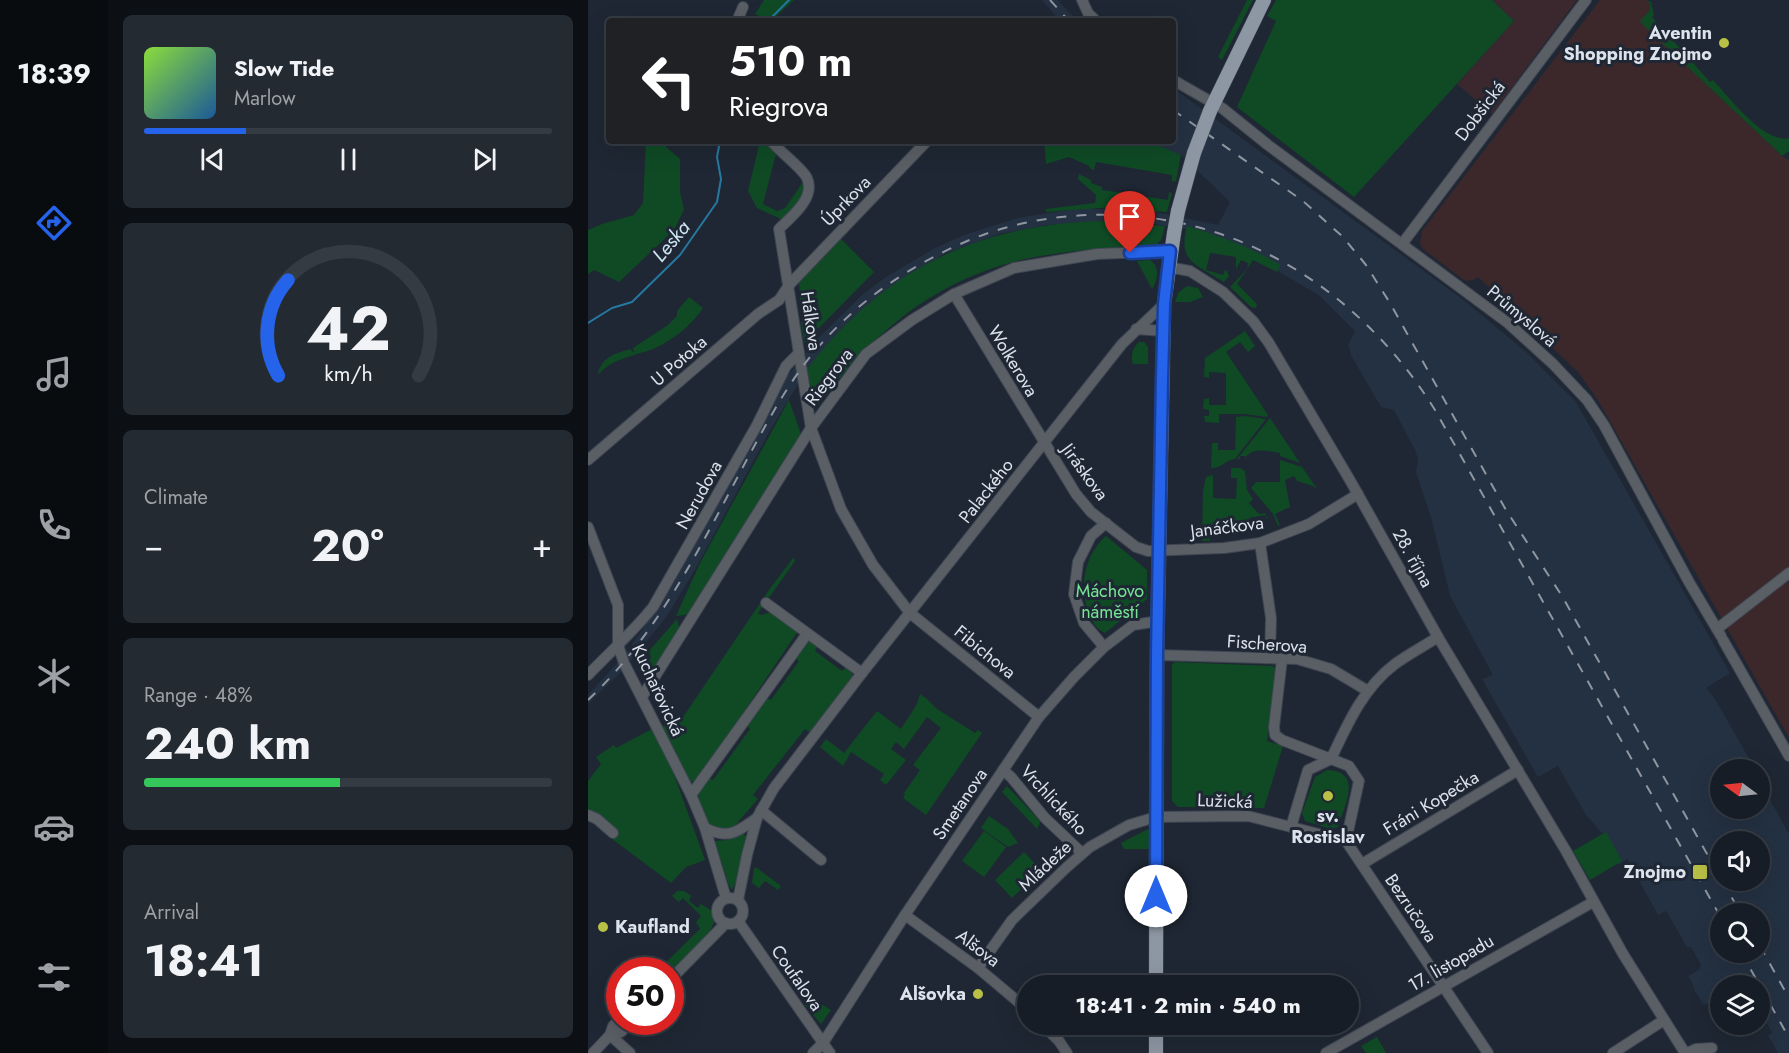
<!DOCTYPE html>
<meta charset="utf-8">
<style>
:root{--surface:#161d26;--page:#232a32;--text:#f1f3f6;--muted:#9ea2a7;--line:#353b43;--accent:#2563eb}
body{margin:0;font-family:Jost,sans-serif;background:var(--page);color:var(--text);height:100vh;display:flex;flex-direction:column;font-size:22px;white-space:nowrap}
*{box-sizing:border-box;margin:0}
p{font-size:20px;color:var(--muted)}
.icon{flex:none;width:33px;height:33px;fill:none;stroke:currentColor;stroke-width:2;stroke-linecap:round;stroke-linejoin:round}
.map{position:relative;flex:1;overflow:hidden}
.side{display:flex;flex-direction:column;gap:15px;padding:15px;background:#0c1015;width:480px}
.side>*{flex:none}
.top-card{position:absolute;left:18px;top:18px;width:570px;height:126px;border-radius:6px;box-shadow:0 6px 24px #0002,0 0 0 2px var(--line);background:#202124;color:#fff;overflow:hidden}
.needle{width:39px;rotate:285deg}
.tools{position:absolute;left:1122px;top:759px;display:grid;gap:12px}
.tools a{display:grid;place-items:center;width:60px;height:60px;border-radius:50%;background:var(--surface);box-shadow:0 6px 24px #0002,0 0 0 2px var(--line);font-size:30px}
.speed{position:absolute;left:18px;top:957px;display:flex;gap:12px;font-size:30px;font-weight:700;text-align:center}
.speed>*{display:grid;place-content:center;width:78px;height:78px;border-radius:50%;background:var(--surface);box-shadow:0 6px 24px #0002,0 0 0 2px var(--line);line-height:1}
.speed .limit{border:9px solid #d22;background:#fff;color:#111}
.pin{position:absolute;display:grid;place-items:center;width:51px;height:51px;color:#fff;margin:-62px -26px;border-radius:50% 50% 50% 0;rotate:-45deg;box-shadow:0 0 6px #0007}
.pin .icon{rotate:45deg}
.me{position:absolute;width:66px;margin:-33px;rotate:0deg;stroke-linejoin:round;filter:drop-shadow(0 0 4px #0008)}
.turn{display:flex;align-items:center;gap:21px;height:126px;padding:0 24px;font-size:27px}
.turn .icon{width:78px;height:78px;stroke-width:2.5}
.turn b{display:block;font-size:42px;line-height:51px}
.big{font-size:45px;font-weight:700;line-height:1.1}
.side .tile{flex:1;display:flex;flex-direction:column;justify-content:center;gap:9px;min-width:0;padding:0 21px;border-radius:9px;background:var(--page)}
.side .dial{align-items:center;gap:0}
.dial svg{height:156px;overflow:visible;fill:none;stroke:var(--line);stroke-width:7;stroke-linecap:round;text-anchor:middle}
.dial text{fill:var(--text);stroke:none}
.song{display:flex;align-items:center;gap:18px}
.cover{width:72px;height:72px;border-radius:9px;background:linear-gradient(135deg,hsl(90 70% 55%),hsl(210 70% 35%))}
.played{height:6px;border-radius:3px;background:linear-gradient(90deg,var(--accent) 25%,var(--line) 25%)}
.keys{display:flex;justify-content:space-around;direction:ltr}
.heat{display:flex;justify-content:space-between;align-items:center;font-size:33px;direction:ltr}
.charge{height:9px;border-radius:4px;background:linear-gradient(90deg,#34c759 48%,var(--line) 0)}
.trip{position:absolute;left:429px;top:975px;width:342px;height:60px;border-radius:30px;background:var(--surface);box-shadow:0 6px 24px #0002,0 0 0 2px var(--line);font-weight:700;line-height:60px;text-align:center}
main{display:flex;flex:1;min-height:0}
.menu{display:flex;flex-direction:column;width:108px;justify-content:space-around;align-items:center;background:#090c0f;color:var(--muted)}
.menu .icon{width:42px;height:42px}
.menu .current{color:var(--accent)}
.menu b{font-size:27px;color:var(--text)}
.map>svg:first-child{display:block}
</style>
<main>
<nav class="menu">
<b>18:39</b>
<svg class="icon current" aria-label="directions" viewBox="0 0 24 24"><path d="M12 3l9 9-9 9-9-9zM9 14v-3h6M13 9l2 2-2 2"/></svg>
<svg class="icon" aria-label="music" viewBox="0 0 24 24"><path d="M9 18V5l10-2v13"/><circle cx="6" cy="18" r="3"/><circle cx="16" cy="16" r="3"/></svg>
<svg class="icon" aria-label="phone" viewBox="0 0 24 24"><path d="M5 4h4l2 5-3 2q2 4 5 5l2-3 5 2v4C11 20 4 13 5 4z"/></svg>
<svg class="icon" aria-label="climate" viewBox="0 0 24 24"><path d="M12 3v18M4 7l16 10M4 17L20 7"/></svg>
<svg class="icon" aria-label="car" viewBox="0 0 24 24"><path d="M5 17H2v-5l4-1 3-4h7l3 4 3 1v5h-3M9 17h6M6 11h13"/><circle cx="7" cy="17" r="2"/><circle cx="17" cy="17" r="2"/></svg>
<svg class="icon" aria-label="filters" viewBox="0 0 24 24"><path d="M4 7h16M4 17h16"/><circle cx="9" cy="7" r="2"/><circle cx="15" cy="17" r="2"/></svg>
</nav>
<section class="side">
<div class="tile">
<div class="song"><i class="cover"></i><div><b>Slow Tide</b><p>Marlow</p></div></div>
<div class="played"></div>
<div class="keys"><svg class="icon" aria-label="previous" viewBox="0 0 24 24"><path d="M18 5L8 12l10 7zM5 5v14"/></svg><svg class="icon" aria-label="pause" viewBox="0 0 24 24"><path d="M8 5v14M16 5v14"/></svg><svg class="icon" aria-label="next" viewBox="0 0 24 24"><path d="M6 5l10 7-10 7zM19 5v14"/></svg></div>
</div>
<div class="tile dial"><svg viewBox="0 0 100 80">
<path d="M14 69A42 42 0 1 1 86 69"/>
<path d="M14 69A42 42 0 0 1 19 20" stroke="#2563eb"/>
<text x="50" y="56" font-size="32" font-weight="700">42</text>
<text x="50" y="72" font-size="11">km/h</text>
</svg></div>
<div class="tile"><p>Climate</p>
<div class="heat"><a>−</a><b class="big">20°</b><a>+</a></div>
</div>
<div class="tile"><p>Range · 48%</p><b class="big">240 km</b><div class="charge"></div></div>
<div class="tile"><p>Arrival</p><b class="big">18:41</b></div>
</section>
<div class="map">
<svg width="1201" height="1053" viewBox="0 0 1201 1053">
<rect width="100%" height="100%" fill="#1e2733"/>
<polygon fill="#3a282e" points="904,0 989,0 904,114 869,84 926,21"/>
<polygon fill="#3c282a" points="1012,0 1058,0 1062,4 1062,10 1056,25 1194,156 1201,160 1201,738 1011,402 991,373 890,277 885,280 878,281 873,278 835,249 832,243 834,231"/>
<g fill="#243142" fill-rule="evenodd">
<polygon points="454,0 470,0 489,21 472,21"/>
<path d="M585,88L877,301L937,351L988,402L1142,673L1118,688L1127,699L1167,769L1132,770V808H1172V782L1201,834V1053H1190L1180,1035L1184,1033L1172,1010V986H1132V996L1116,1005L1106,990L1107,989L1100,976L1111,970L1113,965L1103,947H1099L1078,911L1070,915L1039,859L1031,865L1015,834L998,815L970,766L950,777L894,679L905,675L862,596L844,521L828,472L830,461L828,452L806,410L793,407L763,355L760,345L767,331L732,296L648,246L601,230L566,224L512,221L459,225L411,234L356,254L266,316L219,369L180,434L108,568L77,619L34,671L0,704V695L39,652L84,586L196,381L224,344L274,295L298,277L347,248L376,235L429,218L487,209H539L568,212L630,225L642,202L593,155L556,141H585ZM1132,842H1172V880H1132ZM1132,914H1172V952H1132Z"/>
</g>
<g fill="#0f4a25">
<polygon points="176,0 206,0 183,21 167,14"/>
<polygon points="659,0 665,0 634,60 630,57"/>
<polygon points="688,0 904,0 926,21 766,197 649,107 688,21 679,16"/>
<path d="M1058,0L1063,2L1066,15L1064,17L1122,82L1125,80C1140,96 1176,144 1201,138V151L1194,156L1055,25L1052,21L1062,10V4Z"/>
<polygon points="58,141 77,146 92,159 92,192 96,210 86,230 31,282 6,270 0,274 0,230 14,224 46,215 55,203"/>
<polygon points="172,141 180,141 188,154 175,204 189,211 197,208 215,182 218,185 217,195 195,220 169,208 160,191"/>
<path d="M456,141H531L539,145C554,135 577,149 593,155L588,181L584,182V175L508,162L506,170L503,169L501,166L481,157L458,164Z"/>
<polygon points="491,174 503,180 503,183 514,187 514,190 580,200 581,192 584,193 579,212 512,208 458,212 458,209 507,203 508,195 490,179"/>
<path d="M512,221L577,226L573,240L569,244C525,248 480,250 437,259C344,280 282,335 227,410L219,369C295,270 388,225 512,221Z"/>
<path d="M599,226C631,236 663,247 692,265L689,272L665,260L649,284L669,304L668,308L663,307L642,287L659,269L660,263L653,260L648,269V257L622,253L618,270L635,275L637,270L639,271L641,276L636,282C609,265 589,262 599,226Z"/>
<polygon points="253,239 286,272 216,343 213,322 231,305 227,301 216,314 213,314 211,283"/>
<path d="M562,260C572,266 570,280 564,289L549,261Z"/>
<polygon points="599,286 610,288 615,297 602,302 587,302 590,293"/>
<path d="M101,297L115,308C103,326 85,340 65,349C46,356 25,358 11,374L10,373C15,356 27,354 42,349L46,353L45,348L80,325L89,316V311Z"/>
<polygon points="657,331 667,346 660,352 652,342 638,352 680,415 679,417 656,414 631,414 631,423 617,422 616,416 621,416 621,410 615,409 616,399 621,398 621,405 638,405 638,373 621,372 621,378 616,377 617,358"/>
<path d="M551,342H556L560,347V364H545C542,356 545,348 551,342Z"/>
<polygon points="201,400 213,434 105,611 97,615 88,616 112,563"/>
<path d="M657,416L678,419L647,459C637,460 635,468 623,468L624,443H630V450H647L648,417Z"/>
<path d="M682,418L712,463L692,456V453C679,451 665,447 657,458V456H652V459H649Z"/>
<polygon points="692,460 714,467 730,490 725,486 709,481 706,476 697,480 702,507 687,514 692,525 690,526 685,514 663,488 668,482 692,482"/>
<polygon points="643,468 652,468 657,471 659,490 665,499 661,503 671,514 677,513 680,519 679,519 677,515 661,518 661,521 620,526 622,541 614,541 615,491 618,477 625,475 625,498 648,499 649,478 643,478"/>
<path d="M518,536L559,570V599L517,633C508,629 503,620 500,611C491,585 497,554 518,536Z"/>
<polygon points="206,557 207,561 170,613 173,615 183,612 210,631 110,780 103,782 98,779 72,727 95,717 183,587"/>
<polygon points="89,619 92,631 62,679 55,666 63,658 61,651"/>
<path d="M225,641L229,647L227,651L254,671L258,667L264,671V681L223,733L217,729L165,795L170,799L143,830L122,827C111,804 103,800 120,778L125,780L162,729L157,724L177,696L183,700L211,661L207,658L217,643Z"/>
<polygon points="587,662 685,666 689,671 679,741 695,746 676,808 590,807 584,801 584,665"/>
<polygon points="332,694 338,698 349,709 387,733 390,730 394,733 338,815 315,798 317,794 316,793 332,770 325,765 353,728 339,717 316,749 308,742 303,749 318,760 298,785 292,780 296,774 263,752 255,766 232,747 238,739 256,753 289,711 313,729 329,704"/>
<polygon points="64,729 85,772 117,860 98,867 83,883 12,830 13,827 0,817 0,781 13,764 8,757 26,745 28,748"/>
<path d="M739,770C776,771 756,807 750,827L743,829L717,821L714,813L727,777Z"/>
<polygon points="419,786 451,820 452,823 449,829 414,792"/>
<polygon points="401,816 420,829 430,843 420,847 393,828"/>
<polygon points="560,829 562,830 561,849 536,849 533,843"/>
<polygon points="396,831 418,847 396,877 374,861"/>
<polygon points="1018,832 1034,861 1002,880 985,851"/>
<polygon points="154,833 158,836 150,877 144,890 140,883 127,841 139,840"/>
<polygon points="436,852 453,870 424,898 407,880"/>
<polygon points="166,868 169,868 193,886 190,890 177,881 171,888 164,883"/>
<path d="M89,891C95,890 99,892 103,896L101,901L110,908L113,904C117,907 122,909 125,912C136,927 93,961 83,971L70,970L112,929L108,922L113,916L95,898L91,902L84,896Z"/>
<polygon points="225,999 243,1010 233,1024 216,1004"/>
<polygon points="789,1037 798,1053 778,1053 773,1046"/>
</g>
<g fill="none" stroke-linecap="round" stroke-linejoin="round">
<g stroke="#2778a0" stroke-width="2">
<polyline points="180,21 201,0"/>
<polyline points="0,323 24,308 44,302 92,255 129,202 133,179 129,157 132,141"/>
</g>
<defs>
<g id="minor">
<polyline points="494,0 500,13 508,21"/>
<polyline points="149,21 155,7"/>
<polyline points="585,80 634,108 680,145 920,323 965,364 999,400 1016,425 1101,582 1133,636"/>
<path d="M183,141C191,151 214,168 219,178C228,198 203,217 191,229L223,428L253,509L285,565L322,613L451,717"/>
<polyline points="814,244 998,0"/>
<polyline points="580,267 602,271 635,292 665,321 681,343 763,482 850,637 978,851 1035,954 1097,1053"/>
<polyline points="366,294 488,494 503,512 548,547 560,551 636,548 672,543 721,524 770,494"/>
<polyline points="548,329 576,331"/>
<polyline points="0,460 170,314 191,300 201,285 339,141"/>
<polyline points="0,527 30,605 30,645 36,663 103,795 117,828 138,898"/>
<polyline points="672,543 683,618 682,658"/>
<polyline points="178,603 274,673"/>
<polyline points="1129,629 1201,573"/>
<polyline points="1135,640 1201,756"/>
<polyline points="516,647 496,623 486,594 490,562 503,536 518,523"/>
<polyline points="569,655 709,659 743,669 780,691"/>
<path d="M694,659L686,727L687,735L694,740L743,759C759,725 775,688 807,664C821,654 836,646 850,637"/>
<path d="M0,675C22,652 45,632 65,607L169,425L198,366L211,353"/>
<polyline points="54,697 223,428 278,354 324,320 366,294 426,268 509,254 582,251"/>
<polyline points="415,770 423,777 457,818 494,853"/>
<polyline points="103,795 219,634"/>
<polyline points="173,810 233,860"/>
<polyline points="0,815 9,819 25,833"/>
<polyline points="703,827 720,770 743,759 761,766 771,781 758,841"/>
<path d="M117,828C141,840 149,832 169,818"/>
<polyline points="758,841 900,1053"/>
<polyline points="774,864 930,770"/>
<circle cx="142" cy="911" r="13"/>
<polyline points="150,900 159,855 169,818 186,788 274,673 534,344 576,304"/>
<polyline points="317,915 390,968 440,1010"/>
<polyline points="150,921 242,1053"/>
<polyline points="390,968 424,920 479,867 502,847 541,825 568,817 660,816 758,841"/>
<polyline points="82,980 138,923"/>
<polyline points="454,1024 471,1041 479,1053"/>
<polyline points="22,1035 42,1053"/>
<polyline points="22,1035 25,1026 32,1019"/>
<polyline points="5,1053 22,1035 33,1032 43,1022"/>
<polyline points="225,1053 235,1043 317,915 451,717 486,677 516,647 545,625 571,621"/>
<polyline points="738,1053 1005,902"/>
<polyline points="1025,1053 1076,1020"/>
<polyline points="1099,1053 1108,1049 1124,1048"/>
</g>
<g id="major">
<polyline points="622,111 676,0"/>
<polyline points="590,211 606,153"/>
<polyline points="568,986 569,655 576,304 586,233"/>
<polyline points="568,1024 568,1053"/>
</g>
</defs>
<use href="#minor" stroke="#3d4551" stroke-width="12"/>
<use href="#major" stroke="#3d4551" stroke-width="15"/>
<use href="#minor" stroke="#5a5e65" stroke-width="10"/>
<use href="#major" stroke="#8d96a3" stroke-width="14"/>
<g stroke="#8f96a0" stroke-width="2" stroke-dasharray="10 10" stroke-linecap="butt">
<polyline points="462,0 481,21"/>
<polyline points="585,110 715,201 755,237 778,265 802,303 918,510 974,596 1132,877"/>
<path d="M0,700C70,634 111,549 156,465C174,432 192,397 215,366C255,313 307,274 368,246C434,215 511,208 583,221C695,242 788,315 847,410L1132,916"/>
<polyline points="1134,880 1153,914"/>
<polyline points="1172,946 1201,998"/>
<polyline points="1153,952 1201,1038"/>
</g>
<defs>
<g id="major-bridge">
<polyline points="606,153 622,111"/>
<polyline points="586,233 590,211"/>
</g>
</defs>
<use href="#major-bridge" stroke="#3d4551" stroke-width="15" stroke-linecap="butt"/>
<use href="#major-bridge" stroke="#8d96a3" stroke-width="14"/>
</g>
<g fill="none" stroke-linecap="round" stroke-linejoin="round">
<defs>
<polyline id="route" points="542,253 582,251 576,304 574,378 569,654 568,896"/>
</defs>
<use href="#route" stroke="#184099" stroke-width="15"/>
<use href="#route" stroke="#2563eb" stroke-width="10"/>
</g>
<g fill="#b9c046" stroke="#1e2733" stroke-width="2">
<circle cx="1136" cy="43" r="6"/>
<circle cx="740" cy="796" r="6"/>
<rect x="1104" y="864" width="16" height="16" rx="3"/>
<circle cx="15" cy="927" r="6"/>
<circle cx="390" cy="994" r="6"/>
</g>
<g text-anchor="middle" stroke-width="6" stroke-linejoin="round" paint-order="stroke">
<g font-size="18" font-weight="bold" fill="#dde3ec" stroke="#1e2733" text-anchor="end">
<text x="1124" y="39">Aventin<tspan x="1124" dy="21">Shopping Znojmo</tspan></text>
<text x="740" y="822" text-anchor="middle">sv.<tspan x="740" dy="21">Rostislav</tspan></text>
<text x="1098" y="878">Znojmo</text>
<text x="27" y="933" text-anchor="start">Kaufland</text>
<text x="378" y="1000">Alšovka</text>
</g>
<g font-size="18" fill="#dde3ec" stroke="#1e2733">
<text transform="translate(892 111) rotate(-53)" y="6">Dobšická</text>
<text transform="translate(258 201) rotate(-46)" y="6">Úprkova</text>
<text transform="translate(934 316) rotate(40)" y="6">Průmyslová</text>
<text transform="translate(223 321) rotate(82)" y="6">Hálkova</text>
<text transform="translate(91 361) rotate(-41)" y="6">U Potoka</text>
<text transform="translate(425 361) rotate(59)" y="6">Wolkerova</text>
<text transform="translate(241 377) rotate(-53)" y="6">Riegrova</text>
<text transform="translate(497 472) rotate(54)" y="6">Jiráskova</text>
<text transform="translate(398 491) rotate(-52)" y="6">Palackého</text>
<text transform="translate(111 495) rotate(-61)" y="6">Nerudova</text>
<text transform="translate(639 527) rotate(-7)" y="6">Janáčkova</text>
<text transform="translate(825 558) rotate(61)" y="6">28. října</text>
<text transform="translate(679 644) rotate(4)" y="6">Fischerova</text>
<text transform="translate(397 652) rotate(39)" y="6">Fibichova</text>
<text transform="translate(70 690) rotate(65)" y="6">Kuchařovická</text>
<text transform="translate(466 800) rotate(47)" y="6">Vrchlického</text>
<text transform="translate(637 801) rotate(2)" y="6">Lužická</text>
<text transform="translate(843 803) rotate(-31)" y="6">Fráni Kopečka</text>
<text transform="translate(372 804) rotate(-56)" y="6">Smetanova</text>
<text transform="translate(457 866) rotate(-43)" y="6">Mládeže</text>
<text transform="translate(823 908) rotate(56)" y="6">Bezručova</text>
<text transform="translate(390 948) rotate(37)" y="6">Alšova</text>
<text transform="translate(863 963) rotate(-30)" y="6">17. listopadu</text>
<text transform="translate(209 978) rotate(55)" y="6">Coufalova</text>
</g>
<g font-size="18" fill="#75e595" stroke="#1e2733">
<text x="522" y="597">Máchovo<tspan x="522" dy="21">náměstí</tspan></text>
</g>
<g font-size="20" font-style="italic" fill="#cde4f1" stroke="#1e2733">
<text transform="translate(83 241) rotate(-50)" y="7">Leska</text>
</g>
</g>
</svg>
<div class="tools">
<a><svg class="needle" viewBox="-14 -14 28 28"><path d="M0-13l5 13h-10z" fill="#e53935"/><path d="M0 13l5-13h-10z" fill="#9ea2a7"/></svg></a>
<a><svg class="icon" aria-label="sound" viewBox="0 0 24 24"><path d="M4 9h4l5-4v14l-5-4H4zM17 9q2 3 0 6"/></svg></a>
<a><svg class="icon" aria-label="search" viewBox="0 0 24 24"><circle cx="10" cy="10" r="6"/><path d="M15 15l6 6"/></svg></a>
<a><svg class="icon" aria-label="layers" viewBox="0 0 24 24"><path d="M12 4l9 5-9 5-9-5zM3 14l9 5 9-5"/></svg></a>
</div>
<div class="speed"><div class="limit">50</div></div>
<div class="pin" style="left:542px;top:253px;background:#d93025"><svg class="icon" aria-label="arrive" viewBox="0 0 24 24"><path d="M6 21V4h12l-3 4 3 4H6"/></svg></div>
<svg class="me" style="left:568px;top:896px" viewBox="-20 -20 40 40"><circle r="19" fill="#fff"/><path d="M0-13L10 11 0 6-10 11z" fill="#2563eb"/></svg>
<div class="trip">18:41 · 2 min · 540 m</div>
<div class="top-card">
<div class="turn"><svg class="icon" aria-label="left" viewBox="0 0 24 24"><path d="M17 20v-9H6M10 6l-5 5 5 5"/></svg><div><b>510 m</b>Riegrova</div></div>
</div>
</div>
</main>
